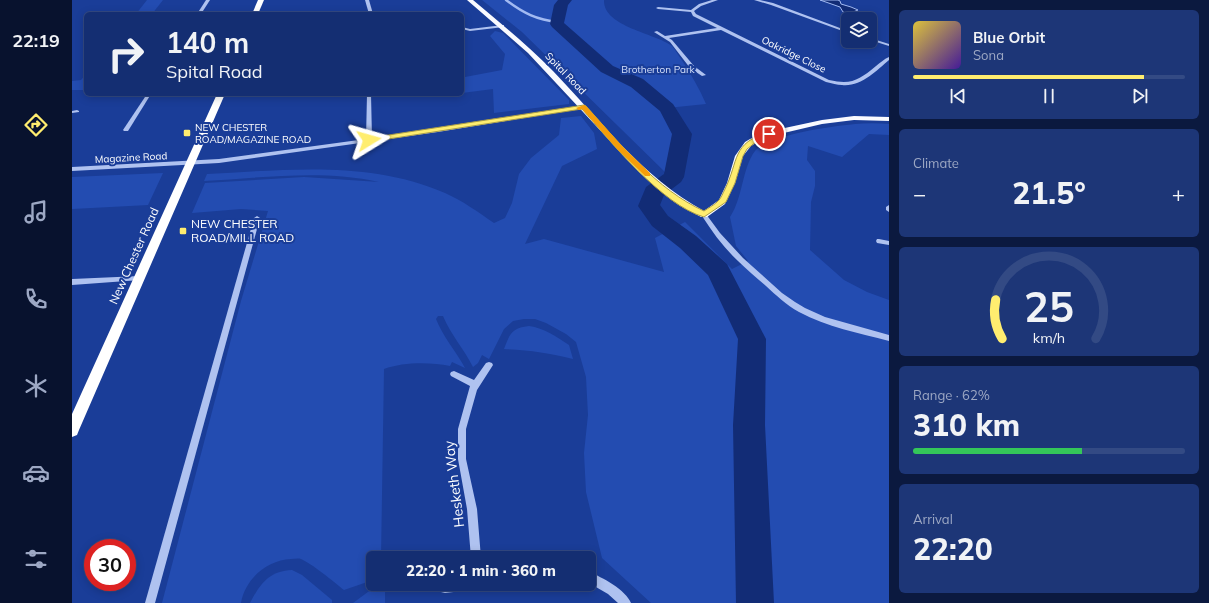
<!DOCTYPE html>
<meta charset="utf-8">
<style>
:root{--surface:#142e72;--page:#1d3677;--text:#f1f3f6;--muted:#9da8c4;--line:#334a84;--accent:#ffed6f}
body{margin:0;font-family:Mulish,sans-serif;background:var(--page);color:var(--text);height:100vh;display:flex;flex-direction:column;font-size:15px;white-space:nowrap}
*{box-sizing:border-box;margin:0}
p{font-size:13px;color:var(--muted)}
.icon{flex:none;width:22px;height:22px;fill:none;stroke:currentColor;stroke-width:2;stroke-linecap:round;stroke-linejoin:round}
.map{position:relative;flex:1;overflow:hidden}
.details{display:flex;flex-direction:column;gap:10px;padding:10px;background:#0b193f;width:320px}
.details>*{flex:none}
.banner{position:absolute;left:12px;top:12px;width:380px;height:84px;border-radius:6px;box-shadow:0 2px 10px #0003,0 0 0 1px var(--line);background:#142e72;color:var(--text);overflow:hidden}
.controls{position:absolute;left:769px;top:12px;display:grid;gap:8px}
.controls a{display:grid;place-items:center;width:36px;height:36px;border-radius:6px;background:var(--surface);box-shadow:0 2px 10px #0003,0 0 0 1px var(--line);font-size:20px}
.speed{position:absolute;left:12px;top:539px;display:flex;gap:8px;font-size:20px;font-weight:700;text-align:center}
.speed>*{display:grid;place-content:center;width:52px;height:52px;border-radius:50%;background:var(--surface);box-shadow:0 2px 10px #0003,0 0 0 1px var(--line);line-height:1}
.speed .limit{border:6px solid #d22;background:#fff;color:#111}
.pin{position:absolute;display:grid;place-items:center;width:34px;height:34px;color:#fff;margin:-17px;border:2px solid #fff;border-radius:50%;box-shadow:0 1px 4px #0007}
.me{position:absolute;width:44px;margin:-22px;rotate:82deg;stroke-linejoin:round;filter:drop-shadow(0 0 3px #0008)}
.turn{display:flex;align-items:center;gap:14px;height:84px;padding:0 16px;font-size:18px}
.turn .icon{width:52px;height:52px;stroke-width:2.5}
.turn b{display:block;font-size:28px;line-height:34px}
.big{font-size:30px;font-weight:800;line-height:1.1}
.details .tile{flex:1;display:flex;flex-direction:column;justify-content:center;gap:6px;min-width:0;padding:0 14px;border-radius:6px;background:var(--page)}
.details .dial{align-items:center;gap:0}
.dial svg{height:104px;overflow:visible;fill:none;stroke:var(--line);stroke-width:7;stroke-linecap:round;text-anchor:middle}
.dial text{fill:var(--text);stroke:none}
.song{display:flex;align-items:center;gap:12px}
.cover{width:48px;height:48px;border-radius:6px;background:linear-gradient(135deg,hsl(50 70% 55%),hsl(260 70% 35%))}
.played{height:4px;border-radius:2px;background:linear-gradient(90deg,var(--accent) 85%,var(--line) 85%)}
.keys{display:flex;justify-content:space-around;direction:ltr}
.heat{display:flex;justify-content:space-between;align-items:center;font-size:22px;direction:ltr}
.charge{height:6px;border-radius:3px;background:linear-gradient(90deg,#34c759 62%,var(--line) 0)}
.trip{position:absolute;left:294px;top:551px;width:230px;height:40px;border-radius:6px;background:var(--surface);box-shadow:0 2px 10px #0003,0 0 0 1px var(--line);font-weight:800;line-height:40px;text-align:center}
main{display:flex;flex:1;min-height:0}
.menu{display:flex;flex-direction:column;width:72px;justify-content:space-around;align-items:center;background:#08122e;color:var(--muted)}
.menu .icon{width:28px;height:28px}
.menu .selected{color:var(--accent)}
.menu b{font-size:18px;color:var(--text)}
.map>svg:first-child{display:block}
</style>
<main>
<nav class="menu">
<b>22:19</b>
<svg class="icon selected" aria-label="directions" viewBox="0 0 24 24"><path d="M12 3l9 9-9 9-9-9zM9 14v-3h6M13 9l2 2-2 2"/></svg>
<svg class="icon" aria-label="music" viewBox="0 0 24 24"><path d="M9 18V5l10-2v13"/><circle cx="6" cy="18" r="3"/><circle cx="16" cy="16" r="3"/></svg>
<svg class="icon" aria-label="phone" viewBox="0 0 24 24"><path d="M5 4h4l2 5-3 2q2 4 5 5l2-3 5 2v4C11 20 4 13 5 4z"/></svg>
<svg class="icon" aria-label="climate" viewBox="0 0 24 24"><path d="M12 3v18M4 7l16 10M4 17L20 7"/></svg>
<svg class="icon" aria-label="car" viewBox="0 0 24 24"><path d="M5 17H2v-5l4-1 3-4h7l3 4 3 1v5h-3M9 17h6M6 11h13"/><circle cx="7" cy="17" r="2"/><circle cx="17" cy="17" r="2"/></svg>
<svg class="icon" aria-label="filters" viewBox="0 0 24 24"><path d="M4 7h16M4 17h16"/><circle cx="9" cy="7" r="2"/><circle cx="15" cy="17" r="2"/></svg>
</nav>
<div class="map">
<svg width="817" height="603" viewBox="0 0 817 603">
<rect width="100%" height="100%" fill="#1a3d98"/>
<g fill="#234cb1">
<polygon points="75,0 91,0 80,14 64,14"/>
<path d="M410,0H532C531,27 583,33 600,46C603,49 606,55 609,59C619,74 627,88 634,104L595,108L610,134L603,171L594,173L450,32Z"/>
<polygon points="423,31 431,33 497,100 497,104 422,113 421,89 390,93 390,76 393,77 430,70 433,54 418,36"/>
<polygon points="14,74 14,90 0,90 0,81 9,80"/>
<path d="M509,116L522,133L525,149L490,166L453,244L472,239L592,272L583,238L613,222L660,269L676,261L664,246L658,217C671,198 670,168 683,151C695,135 762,126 783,124C794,123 806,123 817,124V135L797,134L770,157L736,146L735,160L743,171V186L739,202L738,250L772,280L795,292L817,300V603H579L530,558L514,492L512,453L516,415L514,377L504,342L494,334L474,323L463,319H452L441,321L432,329L417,359L410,355L406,363L401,367C392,349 379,335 371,316H366L364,319C371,337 384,351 393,368L380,362L378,366C358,362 331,362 312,369L309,558H301V580L272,590C262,582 239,563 229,559C226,558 222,559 219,559C195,560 173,579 169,603H90L169,301L196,211L169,209L120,213L133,183L232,177L307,182C250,169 189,178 132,181L135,174C214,170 298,160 373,193C391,201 406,212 422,223L433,218L440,203L447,174L459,158L487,135L489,118Z"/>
<polygon points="91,173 76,205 0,209 0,177"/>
<path d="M457,326C472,328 485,337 497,345L501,359C477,353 457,350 432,349C438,334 439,328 457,326Z"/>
<path d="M220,570L230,575L260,600V603H178C188,584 197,571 220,570Z"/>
<polygon points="313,587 313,603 281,603 300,589"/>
</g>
<polygon fill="#122c76" stroke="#a2baf2" points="748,0 766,0 768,1 769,4 779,7 786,10 776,14 771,12 768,7"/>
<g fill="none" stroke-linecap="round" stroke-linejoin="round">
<path stroke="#a2baf2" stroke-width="2.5" d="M434,0C451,13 465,20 486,22"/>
<polygon fill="#122c76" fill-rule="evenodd" points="486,0 500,0 496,5 492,23 541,66 571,79 601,104 620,134 612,177 609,182 592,195 588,205 596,216 624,236 655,264 694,339 693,425 702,603 664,603 661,425 666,339 636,275 608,248 580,226 566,206 574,187 592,174 600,134 588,111 559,87 529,72 480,27 478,24 482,5"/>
<g fill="#afc2f0" fill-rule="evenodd">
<polygon points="134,0 138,0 129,14 125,14"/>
<polygon points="293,0 297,0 301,14 297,14"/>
<path d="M640,0H646L629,6L622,11L624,14L757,80C780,85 787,80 804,66C808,63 812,59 817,57V60C804,71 789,87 770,85C765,85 760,83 754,82L649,30L597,38L600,40L622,66L634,75L630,76L618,68L598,42L582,32L585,31L593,36L645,28L621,16L619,12L586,9L584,8L586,7L619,10L627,4Z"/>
<polygon points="682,0 688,0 701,3 776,31 776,33 699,5"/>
<polygon points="431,25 432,25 432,27 398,31 390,29 390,27 398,29"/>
<polygon points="798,38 817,44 817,46 798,40"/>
<polygon points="75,94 79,94 56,131 52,131 51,130"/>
<polygon points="295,94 299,94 300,138 512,106 514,107 512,108 366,132 147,163 0,171 0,167 147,159 294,139"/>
<polygon points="5,110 7,111 7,112 0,113 0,111"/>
<polygon points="817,205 817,212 814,210 814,207"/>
<path d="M632,213L634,214L648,233L671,258L710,293L723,302L733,308L753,317L817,335V341C787,333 755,327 727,312C714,305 704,295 694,286C685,278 675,270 666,261C652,248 641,233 630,216L629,215Z"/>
<polygon points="185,216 188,218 83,603 73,603 182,218"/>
<polygon points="805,239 807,239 817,241 817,245 805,243 804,241"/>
<polygon points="68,276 71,278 68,280 0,285 0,279"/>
<polygon points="417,362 420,363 421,365 405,390 394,429 394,459 405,509 409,558 399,558 395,509 386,459 386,429 398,386 379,376 378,374 379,372 382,371 402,380 414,363"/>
<path d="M517,572C530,577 554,590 559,603H546L536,594L517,583Z"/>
<polygon points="369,584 412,584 411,588 407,589 373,593 369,592 368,588"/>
</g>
<path fill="#f9faff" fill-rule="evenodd" d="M395,0H401C428,23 456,45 481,71C529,121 570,177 632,211L647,200L655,183L663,156L673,142L678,139L694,132L750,120L782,116L817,117V121L782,120L750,124L699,136L684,143L679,146L671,156L663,183L653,204L635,217H629L607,205L568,173L456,53Z"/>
<g fill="#fff" fill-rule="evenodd">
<polygon points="186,0 192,0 186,14 180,14"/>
<polygon points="145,94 153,94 7,430 5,435 0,437 0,414"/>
</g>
</g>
<path fill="#ffed6f" stroke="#a69a48" d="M512,105L514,106C548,144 585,190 632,211C636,208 643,205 647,200C649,198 651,193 653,189C667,161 659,143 697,132L701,134L684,142L675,149L671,156L663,183L654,202L632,217C590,205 539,142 510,109L297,142L294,140L297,138Z"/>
<polygon fill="#f59e0b" points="512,105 514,106 551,147 578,173 578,176 573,176 546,150 510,109 507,110 504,108"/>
<g fill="#ffed6f" stroke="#1a3d98" stroke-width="1.5">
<rect x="111" y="129" width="8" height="8" rx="2"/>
<rect x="107" y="227" width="8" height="8" rx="2"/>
</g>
<g text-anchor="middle" stroke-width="4" stroke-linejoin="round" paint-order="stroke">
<g font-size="10" fill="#fff" stroke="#1a3d98">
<text transform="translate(722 54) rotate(26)" y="4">Oakridge Close</text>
<text transform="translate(494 73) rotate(46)" y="4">Spital Road</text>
<text transform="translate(59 157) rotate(-3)" y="4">Magazine Road</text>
</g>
<g font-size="10" fill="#d6e1fb" stroke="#1a3d98">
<text x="586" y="73">Brotherton Park</text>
</g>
<g font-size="10" fill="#fff" stroke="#1a3d98" text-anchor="start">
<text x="123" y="131">NEW CHESTER<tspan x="123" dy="12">ROAD/MAGAZINE ROAD</tspan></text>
</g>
<g font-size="12" fill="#fff" stroke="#1a3d98" text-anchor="start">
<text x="119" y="228">NEW CHESTER<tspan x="119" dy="14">ROAD/MILL ROAD</tspan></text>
</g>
<g font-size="12" fill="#fff" stroke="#1a3d98">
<text transform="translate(62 256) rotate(-66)" y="4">New Chester Road</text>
</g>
<g font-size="14" fill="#fff" stroke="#1a3d98">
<text transform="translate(382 484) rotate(-97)" y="5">Hesketh Way</text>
</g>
</g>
</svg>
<div class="controls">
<a><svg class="icon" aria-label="layers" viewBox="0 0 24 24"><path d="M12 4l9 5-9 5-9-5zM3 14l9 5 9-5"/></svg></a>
</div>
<div class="speed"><div class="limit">30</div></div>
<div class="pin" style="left:697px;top:134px;background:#d93025"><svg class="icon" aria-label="arrive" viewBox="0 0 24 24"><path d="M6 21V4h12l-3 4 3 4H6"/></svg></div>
<svg class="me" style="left:297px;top:140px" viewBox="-20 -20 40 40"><path d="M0-17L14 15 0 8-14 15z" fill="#ffed6f" stroke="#fff" stroke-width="4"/></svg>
<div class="trip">22:20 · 1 min · 360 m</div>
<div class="banner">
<div class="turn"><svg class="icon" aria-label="right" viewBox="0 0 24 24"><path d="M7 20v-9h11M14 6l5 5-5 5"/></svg><div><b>140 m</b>Spital Road</div></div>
</div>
</div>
<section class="details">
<div class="tile">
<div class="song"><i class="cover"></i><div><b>Blue Orbit</b><p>Sona</p></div></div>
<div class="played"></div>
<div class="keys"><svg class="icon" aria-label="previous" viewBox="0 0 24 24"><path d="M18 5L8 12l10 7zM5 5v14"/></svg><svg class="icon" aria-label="pause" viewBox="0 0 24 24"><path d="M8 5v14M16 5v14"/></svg><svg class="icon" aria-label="next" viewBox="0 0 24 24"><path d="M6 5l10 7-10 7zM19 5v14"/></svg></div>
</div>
<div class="tile"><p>Climate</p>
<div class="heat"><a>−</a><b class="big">21.5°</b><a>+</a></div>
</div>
<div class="tile dial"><svg viewBox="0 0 100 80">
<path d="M14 69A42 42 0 1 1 86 69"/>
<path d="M14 69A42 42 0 0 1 9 39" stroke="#ffed6f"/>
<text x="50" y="56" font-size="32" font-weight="700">25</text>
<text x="50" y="72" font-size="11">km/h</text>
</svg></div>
<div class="tile"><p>Range · 62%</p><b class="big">310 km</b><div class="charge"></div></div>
<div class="tile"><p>Arrival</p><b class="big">22:20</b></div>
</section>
</main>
